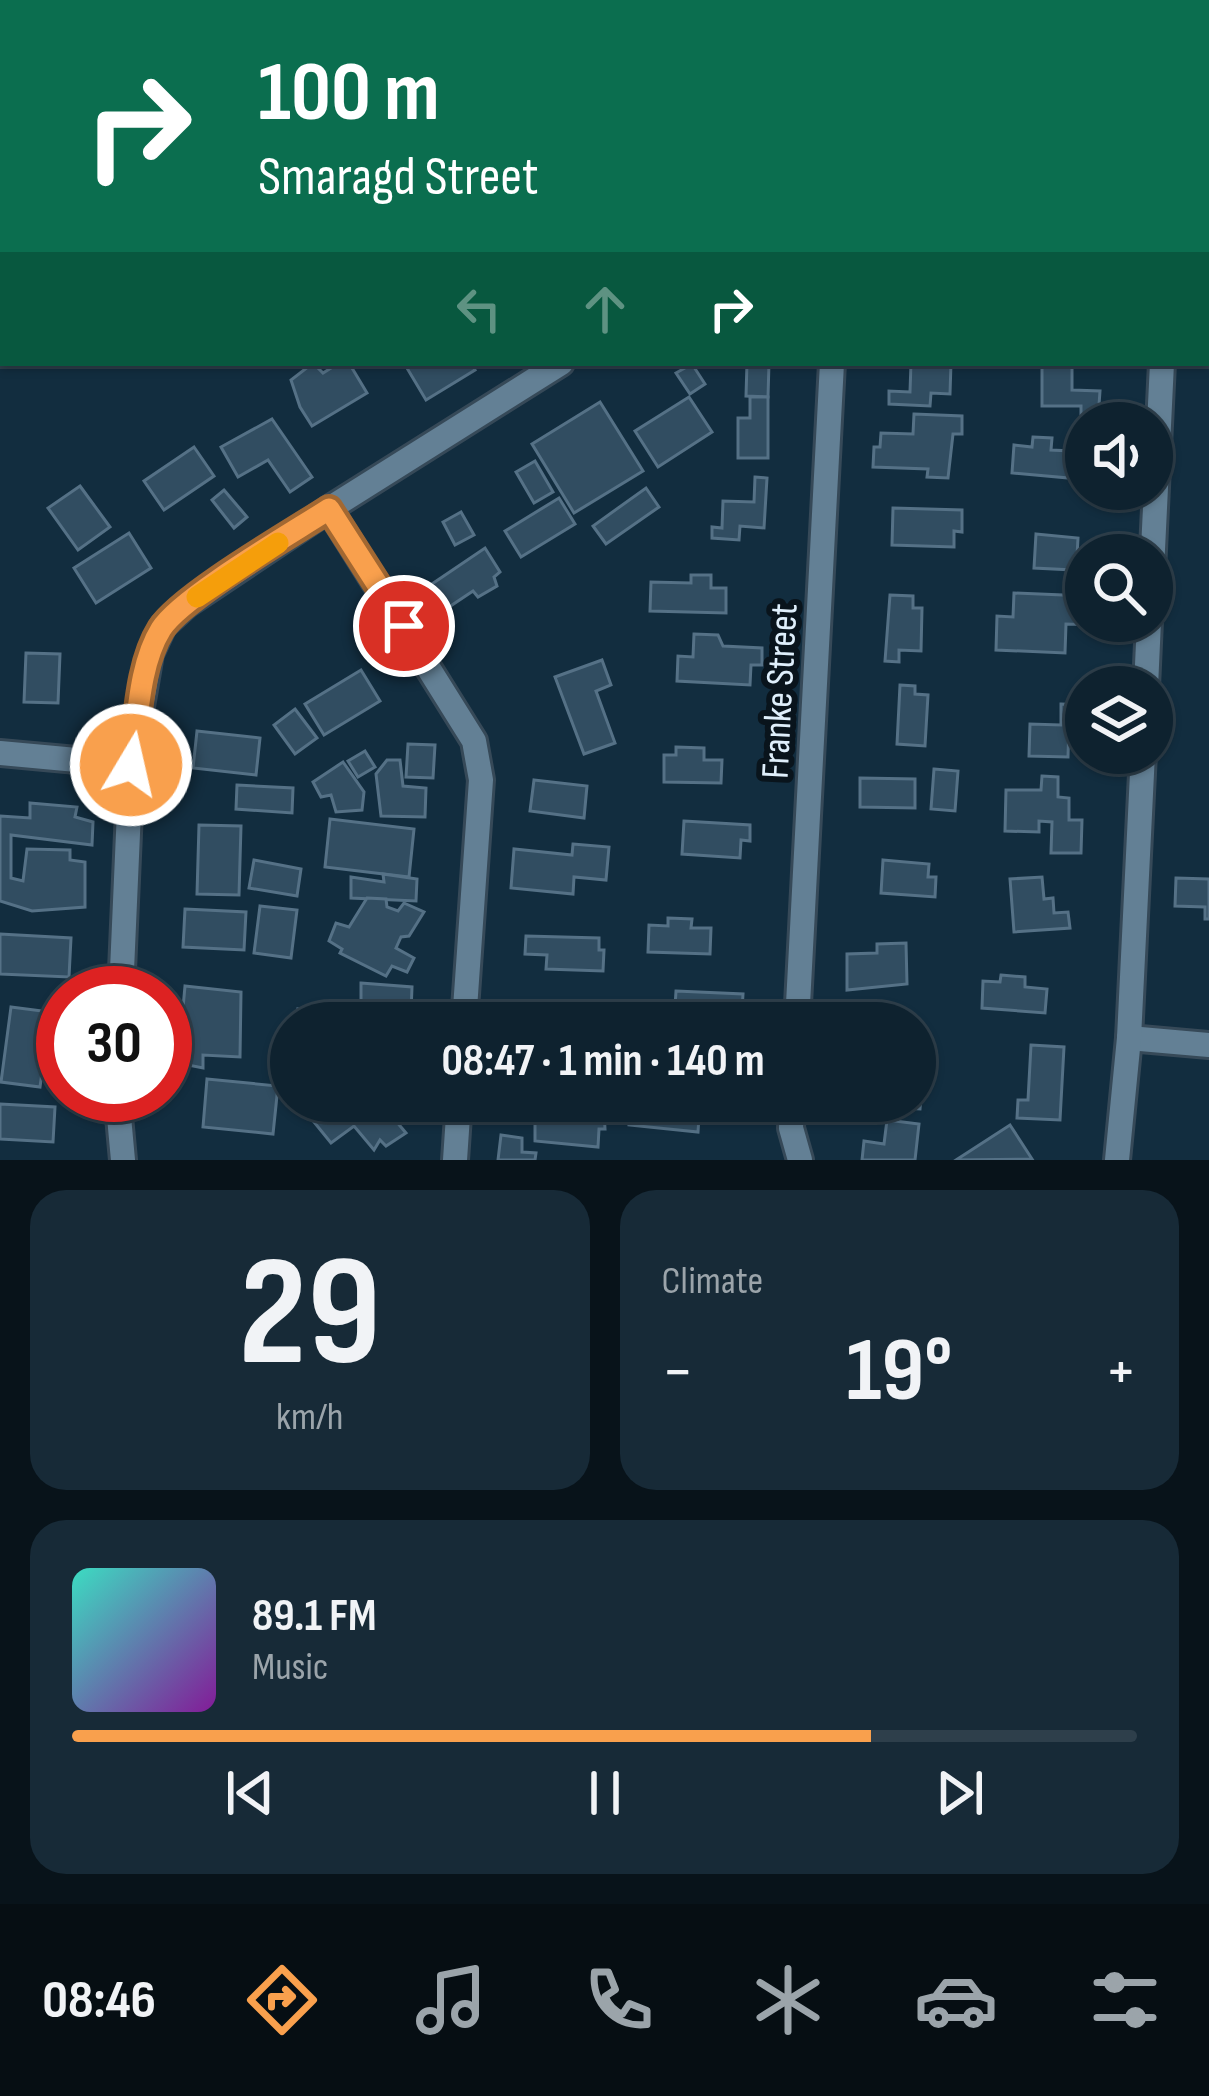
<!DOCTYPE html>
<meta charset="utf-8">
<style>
:root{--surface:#0e222f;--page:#172a37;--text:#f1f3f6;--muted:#9ba4aa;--line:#2e3f4b;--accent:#f9a04d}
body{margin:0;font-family:"Sofia Sans Condensed",sans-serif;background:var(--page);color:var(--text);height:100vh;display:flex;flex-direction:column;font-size:45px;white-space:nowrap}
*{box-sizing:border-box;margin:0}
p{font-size:39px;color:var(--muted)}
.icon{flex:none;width:66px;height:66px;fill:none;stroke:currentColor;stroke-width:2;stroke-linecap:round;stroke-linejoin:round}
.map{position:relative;height:1160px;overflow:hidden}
.details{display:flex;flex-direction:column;gap:30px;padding:30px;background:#08131a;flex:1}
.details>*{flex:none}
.top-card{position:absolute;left:0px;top:0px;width:1209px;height:366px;box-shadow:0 3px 9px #0004,0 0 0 3px var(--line);background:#0b6e4f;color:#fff;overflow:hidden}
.buttons{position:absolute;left:1065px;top:402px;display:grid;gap:24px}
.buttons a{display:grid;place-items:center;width:108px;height:108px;border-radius:50%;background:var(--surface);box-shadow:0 3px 9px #0004,0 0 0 3px var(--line);font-size:60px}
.speed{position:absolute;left:36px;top:966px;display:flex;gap:24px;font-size:60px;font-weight:700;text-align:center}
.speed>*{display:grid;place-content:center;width:156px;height:156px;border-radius:50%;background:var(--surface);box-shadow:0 3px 9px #0004,0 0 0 3px var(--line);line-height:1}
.speed .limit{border:18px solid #d22;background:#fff;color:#111}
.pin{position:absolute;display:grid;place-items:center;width:102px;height:102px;color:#fff;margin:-51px;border:6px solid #fff;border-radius:50%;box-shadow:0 3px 12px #0007}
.me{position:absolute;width:132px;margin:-66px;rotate:9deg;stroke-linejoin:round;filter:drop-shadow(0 0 9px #0008)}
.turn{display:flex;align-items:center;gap:42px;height:252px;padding:0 60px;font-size:54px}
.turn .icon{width:156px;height:156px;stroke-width:2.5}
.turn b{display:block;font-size:84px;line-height:102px}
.lanes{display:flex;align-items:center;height:114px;padding:0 60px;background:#0003;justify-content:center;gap:60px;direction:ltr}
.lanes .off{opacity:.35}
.big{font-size:90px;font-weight:700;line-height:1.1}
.details .tile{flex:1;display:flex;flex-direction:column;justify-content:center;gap:18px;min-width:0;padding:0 42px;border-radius:36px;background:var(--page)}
.details .dial{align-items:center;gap:0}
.dial b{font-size:156px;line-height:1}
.song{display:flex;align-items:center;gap:36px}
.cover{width:144px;height:144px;border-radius:18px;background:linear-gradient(135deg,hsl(170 70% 55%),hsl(290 70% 35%))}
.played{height:12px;border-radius:6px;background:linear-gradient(90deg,var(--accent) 75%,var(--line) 75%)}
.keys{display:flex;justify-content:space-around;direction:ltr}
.heat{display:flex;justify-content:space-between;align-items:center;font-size:66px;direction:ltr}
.details .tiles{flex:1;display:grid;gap:30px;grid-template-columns:1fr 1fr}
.tile:last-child{grid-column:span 2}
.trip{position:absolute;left:270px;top:1002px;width:666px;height:120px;border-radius:60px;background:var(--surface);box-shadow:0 3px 9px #0004,0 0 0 3px var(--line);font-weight:700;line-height:120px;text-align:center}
.dock{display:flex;height:192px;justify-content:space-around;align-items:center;background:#060e13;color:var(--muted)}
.dock .icon{width:84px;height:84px}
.dock .current{color:var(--accent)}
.dock b{font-size:54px;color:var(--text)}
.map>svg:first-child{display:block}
</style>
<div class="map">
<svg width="1209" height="1160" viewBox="0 0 1209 1160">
<rect width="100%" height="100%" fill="#122d3f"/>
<g fill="#314d61" stroke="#557186" stroke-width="3">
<polygon points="313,363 323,373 339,363 349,363 367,393 312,426 300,407 291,380"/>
<polygon points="404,363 470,363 475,370 426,400"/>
<polygon points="747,363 769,363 768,397 746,396"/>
<polygon points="911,363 951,363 950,394 931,393 930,406 889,404 889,391 910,392"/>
<polygon points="1042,363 1072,363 1072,390 1100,391 1099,405 1112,405 1112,414 1081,414 1081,406 1042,406"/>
<polygon points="692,364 705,384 690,394 676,373"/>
<polygon points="689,397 712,432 658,467 635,431"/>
<polygon points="750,397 768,397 768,458 738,458 738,418 750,418"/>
<polygon points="600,402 643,471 574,513 532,444"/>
<polygon points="914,414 962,416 962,434 953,434 948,478 927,477 928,469 873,467 874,447 880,447 881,433 913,434"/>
<polygon points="272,419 312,477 290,492 268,460 238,477 221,447"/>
<polygon points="1033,437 1052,438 1051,450 1071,451 1069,478 1012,473 1014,445 1032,447"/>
<polygon points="194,447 214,476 164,510 144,481"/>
<polygon points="535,461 553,492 534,503 516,472"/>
<polygon points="755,477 767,478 764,528 740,526 739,540 712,538 712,527 722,528 723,501 754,502"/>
<polygon points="80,486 110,527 78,550 48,508"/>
<polygon points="646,488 659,507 606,544 593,526"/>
<polygon points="224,490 247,517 234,528 212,500"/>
<polygon points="559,498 575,524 521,557 505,531"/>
<polygon points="893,508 962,510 962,532 954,531 954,547 892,545"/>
<polygon points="461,512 474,535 455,545 443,522"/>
<polygon points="129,533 151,568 96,603 74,568"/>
<polygon points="1036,534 1078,538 1077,556 1086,557 1086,581 1072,580 1073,570 1034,568"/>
<polygon points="485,548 500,572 494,577 497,586 478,597 473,591 440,613 426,588"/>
<polygon points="691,575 711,575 711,588 726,588 726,613 650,611 651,582 691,583"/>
<polygon points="1014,593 1086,596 1086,621 1099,621 1099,625 1066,624 1065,653 996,650 997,616 1013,617"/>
<polygon points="890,595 913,596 913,608 922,608 921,651 899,650 899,662 885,661"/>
<polygon points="694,634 718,635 723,646 762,648 762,665 751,665 750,685 677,681 678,656 693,657"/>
<polygon points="26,653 60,654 58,703 24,702"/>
<polygon points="602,660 611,685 596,691 615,743 584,754 555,677"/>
<polygon points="361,670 380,701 324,735 305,704"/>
<polygon points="900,685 915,686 915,694 928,695 925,746 897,744"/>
<polygon points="1061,704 1085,705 1085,722 1069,721 1068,757 1029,756 1030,724 1061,725"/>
<polygon points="295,709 317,738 295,754 274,725"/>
<polygon points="197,731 260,738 256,775 193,768"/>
<polygon points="408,744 435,745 433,778 406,777"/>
<polygon points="676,747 704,748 704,760 722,760 721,783 664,782 664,755 676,755"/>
<polygon points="365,751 375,767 358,777 348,761"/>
<polygon points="387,760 400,760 403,786 426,788 425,817 381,816 376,774"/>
<polygon points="343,762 364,792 362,810 336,812 331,795 321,797 313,782"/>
<polygon points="934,769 958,771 955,811 931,809"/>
<polygon points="1042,776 1058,777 1058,797 1069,798 1069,820 1082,820 1081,853 1051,853 1052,822 1039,821 1039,832 1005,831 1006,790 1041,790"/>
<polygon points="860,778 915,779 915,808 860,807"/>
<polygon points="534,780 587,786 584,818 530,811"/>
<polygon points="237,785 293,788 292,813 236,809"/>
<polygon points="30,803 77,807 75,817 93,822 92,845 11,835 11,878 23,881 27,849 70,850 70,860 85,862 85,907 32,911 0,901 0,816 30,818"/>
<polygon points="330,819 414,829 409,877 325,867"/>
<polygon points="684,821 750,825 750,841 741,840 740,858 682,854"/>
<polygon points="199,825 241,826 239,895 197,894"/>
<polygon points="573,844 609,847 606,880 574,877 573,894 511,888 514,849 572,855"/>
<polygon points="254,860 301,869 297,896 249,888"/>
<polygon points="883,860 929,864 928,877 936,877 935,897 881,893"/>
<polygon points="383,874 417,879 416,901 351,898 351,877 384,882"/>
<polygon points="1042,877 1044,899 1053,898 1054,913 1068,912 1070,928 1014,932 1010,879"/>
<polygon points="1176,878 1209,879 1209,919 1205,919 1205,907 1175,906"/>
<polygon points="367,898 386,899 387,907 398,911 404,903 424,912 409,936 401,937 396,948 414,958 407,972 392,966 386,976 340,953 342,949 329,941 336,923 349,927"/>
<polygon points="260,906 297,910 291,958 254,953"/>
<polygon points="185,909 246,912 244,950 183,947"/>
<polygon points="668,918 692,919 691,928 711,928 710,954 648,952 649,925 668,926"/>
<polygon points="0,934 71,938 69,977 0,974"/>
<polygon points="526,936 599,938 599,950 604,950 603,971 546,969 547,955 525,954"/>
<polygon points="906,943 907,984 847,990 847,954 877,953 877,944"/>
<polygon points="1001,975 1025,977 1025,987 1047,989 1045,1013 982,1008 983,981 1000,982"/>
<polygon points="361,983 412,987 411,1013 361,1009"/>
<polygon points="185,986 241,992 240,1057 203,1055 203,1068 178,1063"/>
<polygon points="676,991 743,994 742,1011 733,1011 733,1023 674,1023"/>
<polygon points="333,1006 357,1006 358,1014 392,1016 393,1023 298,1023 298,1009 332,1013"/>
<polygon points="11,1007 50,1012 40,1087 1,1082"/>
<polygon points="1031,1045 1064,1047 1060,1120 1017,1118 1018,1100 1028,1100"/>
<polygon points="923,1074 920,1109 884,1107 884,1101 915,1101 915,1076"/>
<polygon points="207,1079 278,1086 273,1134 203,1127"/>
<polygon points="332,1101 381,1101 384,1105 379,1110 385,1117 390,1114 406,1133 386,1146 380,1140 374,1150 354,1126 331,1143 314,1122"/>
<polygon points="631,1101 700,1101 698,1132 629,1125"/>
<polygon points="0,1104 55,1107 53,1142 0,1139"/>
<polygon points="535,1104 594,1106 593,1110 604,1111 605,1129 599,1129 598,1147 535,1141"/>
<polygon points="887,1120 919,1124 915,1160 862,1160 864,1141 884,1144"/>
<polygon points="1010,1125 1032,1159 956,1160"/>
<polygon points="501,1135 522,1138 522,1152 536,1153 535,1160 498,1160"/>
</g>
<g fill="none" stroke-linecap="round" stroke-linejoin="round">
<defs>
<g id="minor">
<polyline points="1177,3 1178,0"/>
<polyline points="1206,294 1209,294"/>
<polyline points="329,509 474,741 481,780 464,1023"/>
<polyline points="1152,570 1162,363"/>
<polyline points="1146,687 1149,621"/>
<polyline points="0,753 131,765"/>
<polyline points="121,993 131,765 150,654 163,626 187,604 329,509 561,363"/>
<polyline points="797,1023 832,363"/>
<polyline points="1129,1038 1209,1045"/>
<polyline points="117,1095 123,1160"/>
<polyline points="792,1101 791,1128 800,1160"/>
<polyline points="455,1160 459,1101"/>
<polyline points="1117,1160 1129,1038 1143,753"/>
</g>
<g id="primary">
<polyline points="440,3 445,0"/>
<polyline points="0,284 3,283"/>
</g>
</defs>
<use href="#minor" stroke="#364958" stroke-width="30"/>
<use href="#primary" stroke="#364958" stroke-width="36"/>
<use href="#minor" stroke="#638095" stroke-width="24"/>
<use href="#primary" stroke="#70a3c8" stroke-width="30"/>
</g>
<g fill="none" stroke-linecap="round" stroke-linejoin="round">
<defs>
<path id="route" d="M131,765C138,723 138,666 161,629C181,597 292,533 329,509L404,626"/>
</defs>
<use href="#route" stroke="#a26832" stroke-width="30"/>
<use href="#route" stroke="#f9a04d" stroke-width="21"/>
<polyline stroke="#f59e0b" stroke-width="21" points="197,597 278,543"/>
</g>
<g text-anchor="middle" stroke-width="12" stroke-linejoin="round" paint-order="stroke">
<g font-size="39" fill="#dfeffb" stroke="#09141c">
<text transform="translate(778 691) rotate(-87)" y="14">Franke Street</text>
</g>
</g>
</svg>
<div class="buttons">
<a><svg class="icon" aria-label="sound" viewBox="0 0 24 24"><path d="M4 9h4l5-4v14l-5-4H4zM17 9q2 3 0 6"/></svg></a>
<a><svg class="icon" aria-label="search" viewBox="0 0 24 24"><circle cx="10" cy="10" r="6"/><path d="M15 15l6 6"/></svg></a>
<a><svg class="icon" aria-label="layers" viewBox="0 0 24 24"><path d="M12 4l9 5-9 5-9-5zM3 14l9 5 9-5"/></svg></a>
</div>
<div class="speed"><div class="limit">30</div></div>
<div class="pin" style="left:404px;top:626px;background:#d93025"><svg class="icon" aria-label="arrive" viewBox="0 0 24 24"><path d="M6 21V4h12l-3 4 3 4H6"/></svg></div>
<svg class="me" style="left:131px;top:765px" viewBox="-20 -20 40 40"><circle r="17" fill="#f9a04d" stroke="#fff" stroke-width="3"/><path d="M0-11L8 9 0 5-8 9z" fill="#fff"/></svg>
<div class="trip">08:47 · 1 min · 140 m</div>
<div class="top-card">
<div class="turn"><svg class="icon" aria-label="right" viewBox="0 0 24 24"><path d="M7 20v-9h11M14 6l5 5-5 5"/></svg><div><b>100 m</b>Smaragd Street</div></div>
<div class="lanes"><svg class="icon off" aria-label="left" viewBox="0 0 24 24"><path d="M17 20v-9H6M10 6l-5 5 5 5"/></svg><svg class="icon off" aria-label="ahead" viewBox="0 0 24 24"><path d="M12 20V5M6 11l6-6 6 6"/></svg><svg class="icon" aria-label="right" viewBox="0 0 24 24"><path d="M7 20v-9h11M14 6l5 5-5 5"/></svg></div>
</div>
</div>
<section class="details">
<div class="tiles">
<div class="tile dial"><b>29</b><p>km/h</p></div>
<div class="tile"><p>Climate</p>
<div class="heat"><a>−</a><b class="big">19°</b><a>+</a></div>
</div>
<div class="tile">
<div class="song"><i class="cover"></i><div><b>89.1 FM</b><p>Music</p></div></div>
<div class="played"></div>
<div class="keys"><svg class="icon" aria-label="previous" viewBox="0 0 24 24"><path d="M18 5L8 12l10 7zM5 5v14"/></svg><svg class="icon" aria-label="pause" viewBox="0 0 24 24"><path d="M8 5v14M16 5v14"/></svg><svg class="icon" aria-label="next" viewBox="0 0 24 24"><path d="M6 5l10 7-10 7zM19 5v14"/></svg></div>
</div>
</div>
</section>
<nav class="dock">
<b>08:46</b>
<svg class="icon current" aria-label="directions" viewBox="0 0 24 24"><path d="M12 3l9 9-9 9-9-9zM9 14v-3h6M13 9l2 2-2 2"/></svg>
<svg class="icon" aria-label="music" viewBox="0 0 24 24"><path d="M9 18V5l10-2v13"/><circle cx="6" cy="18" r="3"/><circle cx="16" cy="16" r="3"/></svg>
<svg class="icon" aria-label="phone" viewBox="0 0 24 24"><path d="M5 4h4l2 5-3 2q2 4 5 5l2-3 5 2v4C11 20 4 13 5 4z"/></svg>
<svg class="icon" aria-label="climate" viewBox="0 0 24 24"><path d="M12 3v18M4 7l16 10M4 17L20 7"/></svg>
<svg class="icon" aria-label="car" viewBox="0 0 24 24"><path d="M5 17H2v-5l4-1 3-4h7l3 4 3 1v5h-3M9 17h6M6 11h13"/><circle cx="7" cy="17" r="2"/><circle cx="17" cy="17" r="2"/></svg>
<svg class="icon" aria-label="filters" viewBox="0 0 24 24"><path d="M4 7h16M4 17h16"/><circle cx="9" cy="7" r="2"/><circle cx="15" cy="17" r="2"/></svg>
</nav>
